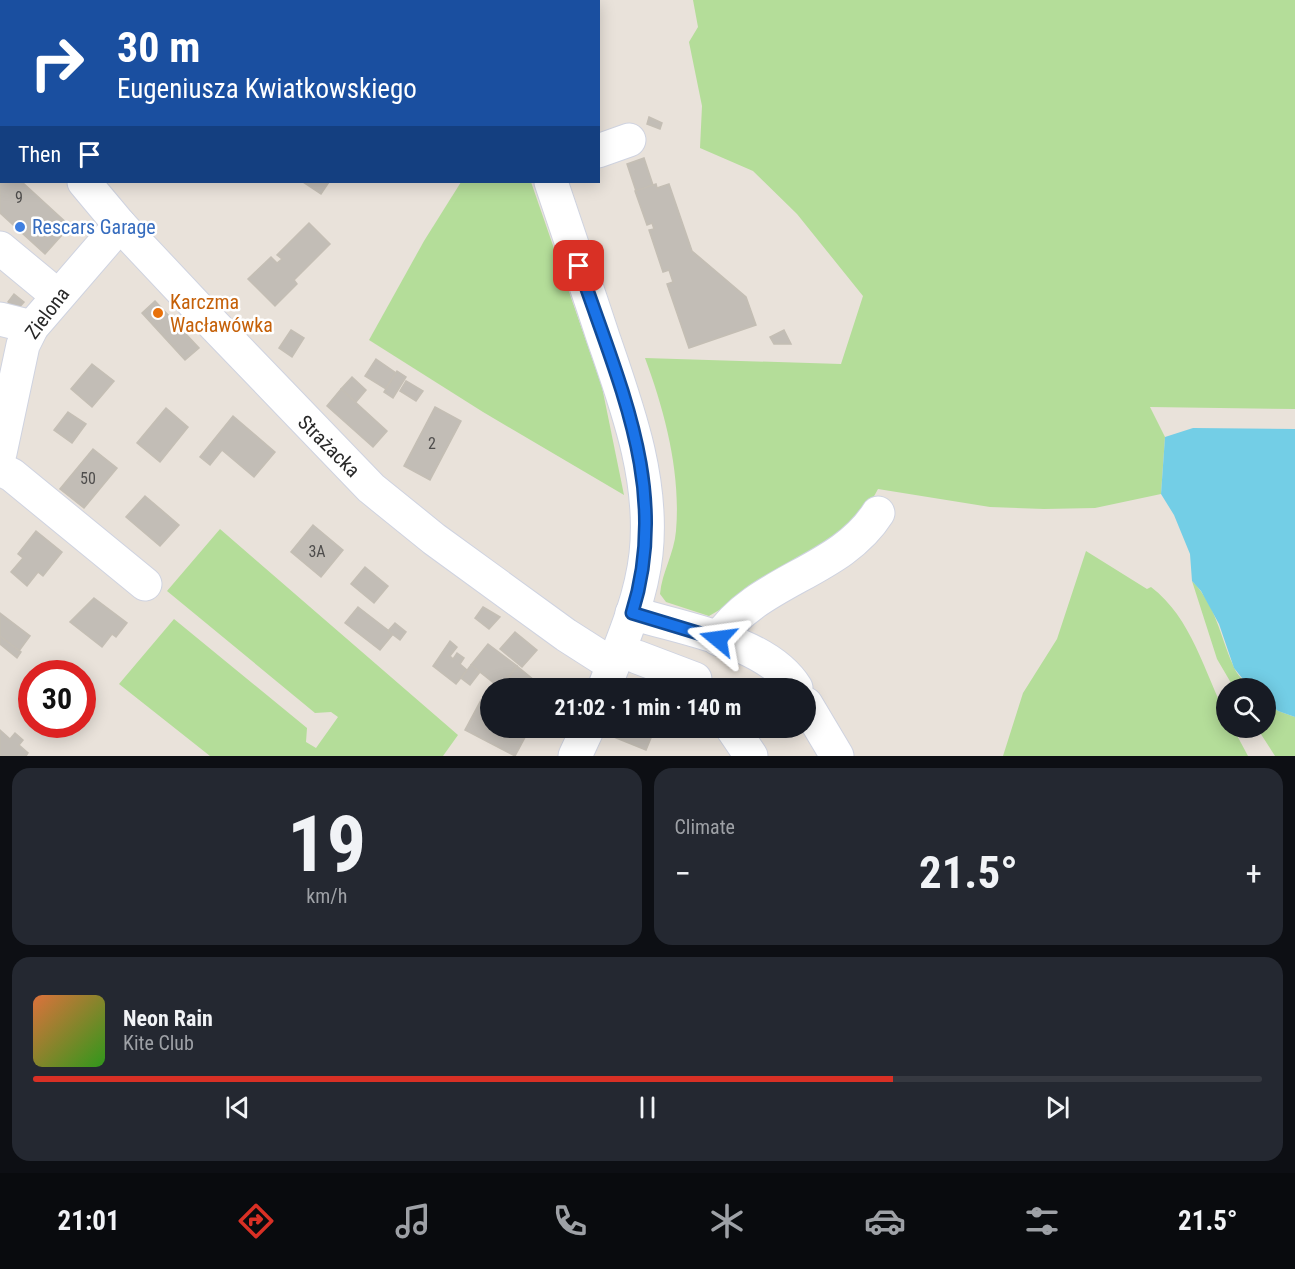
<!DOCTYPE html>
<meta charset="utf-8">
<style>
:root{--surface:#171b24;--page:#242831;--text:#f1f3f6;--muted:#9ea1a6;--line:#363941;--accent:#d93025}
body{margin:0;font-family:"Roboto Condensed",sans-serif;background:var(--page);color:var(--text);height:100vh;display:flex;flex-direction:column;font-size:22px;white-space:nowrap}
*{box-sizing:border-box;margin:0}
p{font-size:20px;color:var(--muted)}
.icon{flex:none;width:33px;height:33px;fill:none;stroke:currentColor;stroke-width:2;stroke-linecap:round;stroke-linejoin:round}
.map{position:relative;height:756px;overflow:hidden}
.details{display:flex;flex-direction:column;gap:12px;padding:12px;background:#0d0f14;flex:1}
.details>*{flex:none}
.guide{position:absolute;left:0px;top:0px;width:600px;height:183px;box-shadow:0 3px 15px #0003;background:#1a4fa0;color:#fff;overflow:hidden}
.controls{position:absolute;left:1216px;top:678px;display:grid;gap:12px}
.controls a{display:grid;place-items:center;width:60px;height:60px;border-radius:50%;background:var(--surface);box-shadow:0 3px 15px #0003;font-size:30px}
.speed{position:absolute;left:18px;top:660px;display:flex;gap:12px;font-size:30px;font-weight:700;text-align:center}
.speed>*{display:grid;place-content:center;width:78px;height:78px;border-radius:50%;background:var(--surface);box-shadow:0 3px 15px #0003;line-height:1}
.speed .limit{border:9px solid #d22;background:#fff;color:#111}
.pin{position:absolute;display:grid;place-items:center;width:51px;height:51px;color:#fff;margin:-26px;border-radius:12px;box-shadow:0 3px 9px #0006}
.me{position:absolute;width:66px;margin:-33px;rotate:286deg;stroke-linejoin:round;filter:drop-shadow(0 0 4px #0008)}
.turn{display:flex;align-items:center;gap:21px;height:126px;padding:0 18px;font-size:27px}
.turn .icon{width:78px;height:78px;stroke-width:2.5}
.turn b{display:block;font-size:42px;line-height:51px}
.then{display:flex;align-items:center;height:57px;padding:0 18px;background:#0003;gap:12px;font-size:22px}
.big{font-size:45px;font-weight:700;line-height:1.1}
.details .widget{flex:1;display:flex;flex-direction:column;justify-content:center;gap:9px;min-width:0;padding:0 21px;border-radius:18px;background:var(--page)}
.details .dial{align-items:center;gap:0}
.dial b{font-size:78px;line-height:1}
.song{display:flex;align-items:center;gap:18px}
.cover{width:72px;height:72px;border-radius:9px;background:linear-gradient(135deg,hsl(20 70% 55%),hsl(110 70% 35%))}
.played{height:6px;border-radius:3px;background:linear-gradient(90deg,var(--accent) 70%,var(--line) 70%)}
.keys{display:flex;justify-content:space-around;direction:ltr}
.heat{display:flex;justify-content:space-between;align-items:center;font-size:33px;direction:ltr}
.details .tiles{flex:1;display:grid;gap:12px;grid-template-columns:1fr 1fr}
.widget:last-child{grid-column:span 2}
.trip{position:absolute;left:480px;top:678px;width:336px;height:60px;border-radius:30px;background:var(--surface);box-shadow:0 3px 15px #0003;font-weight:700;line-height:60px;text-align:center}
.menu{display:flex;height:96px;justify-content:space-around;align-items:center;background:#090b0e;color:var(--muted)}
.menu .icon{width:42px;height:42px}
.menu .active{color:var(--accent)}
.menu b{font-size:27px;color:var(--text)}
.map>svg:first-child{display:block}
</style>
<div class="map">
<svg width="1295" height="756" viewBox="0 0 1295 756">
<rect width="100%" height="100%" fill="#e9e2da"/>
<g fill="#b4dd99">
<path d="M693,0H1295V409L1150,407L1165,437L1161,494L1095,508L1044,509L990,507L878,489C847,549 765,583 709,616L666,602L660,594C662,572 674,554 676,531C681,473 665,412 645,358L841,364L863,296L797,214L753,171L700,148L702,106L689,42L698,27Z"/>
<polygon points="461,182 531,182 602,387 624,495 483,412 369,340 424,241"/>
<polygon points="220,529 458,735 443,756 210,756 119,684 174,619 307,728 306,742 316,748 338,717 331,712 315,713 167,591"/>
<path d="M1086,551L1147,589L1151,587C1192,618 1204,672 1227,717V728H1233L1248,756H1003L1023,693L1057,639Z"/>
<path d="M1192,581C1216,605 1220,636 1233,665C1236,674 1244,681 1250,688H1234L1217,659Z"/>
<polygon points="1266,702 1278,711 1295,717 1295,756 1275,756 1257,728 1266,728"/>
</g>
<polygon fill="#73cee6" points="1193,428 1295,429 1295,717 1278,711 1266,702 1266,688 1250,688 1234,668 1219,624 1201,591 1192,581 1190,554 1174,515 1161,494 1165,437"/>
<g fill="#c2bdb6" stroke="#c4beb4" stroke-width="1.5">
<polygon points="274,0 360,0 359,2"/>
<polygon points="649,117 662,123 660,129 647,124"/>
<polygon points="644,158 653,185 636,191 627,164"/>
<polygon points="0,162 2,182 22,182 70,226 45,254 0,213"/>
<polygon points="303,182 329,182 321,194"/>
<polygon points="656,184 657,188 669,184 692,251 746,297 756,325 689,348 667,284 673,282 669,270 663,272 649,230 654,229 652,223 647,225 635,191"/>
<polygon points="309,223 330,244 294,280 297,284 275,306 248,279 271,257 277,263 282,259 277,255"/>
<polygon points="14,294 24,302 17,310 8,302"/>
<polygon points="155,301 199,348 185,360 142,313"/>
<polygon points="291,330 304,338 292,357 279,348"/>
<polygon points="784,330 791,344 774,344 770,337"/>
<polygon points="376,359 396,373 386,389 365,376"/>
<polygon points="92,364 114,381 92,407 71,389"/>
<polygon points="397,371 406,377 393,398 384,392"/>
<polygon points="352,377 366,390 356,402 341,389"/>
<polygon points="406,381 423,391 416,401 400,391"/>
<polygon points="341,389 387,431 373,447 327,406"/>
<polygon points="435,407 461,421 430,480 404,466"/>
<polygon points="166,408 188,427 160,462 137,443"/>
<polygon points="68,412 86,424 72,443 54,430"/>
<polygon points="233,416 275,452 254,477 222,450 210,465 200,457"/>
<polygon points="93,449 117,468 84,508 60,489"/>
<polygon points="145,496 179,525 160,546 126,517"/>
<polygon points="313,525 343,550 321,577 291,552"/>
<polygon points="36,531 62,552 43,576 38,572 27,586 11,572 23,558 18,554"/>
<polygon points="365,567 388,586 374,603 351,584"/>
<polygon points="94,598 127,623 116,637 112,634 102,647 70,622"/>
<polygon points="358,607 393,634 380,650 345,623"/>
<polygon points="483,607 500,617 489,629 475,618"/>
<polygon points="0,613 30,636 19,651 0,636"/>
<polygon points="395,623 406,632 400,640 388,631"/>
<polygon points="515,632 537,650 522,667 500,649"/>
<polygon points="0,636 21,652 17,658 0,644"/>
<polygon points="450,641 457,647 450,656 453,659 457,653 464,658 460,664 467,670 456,684 433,666"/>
<polygon points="488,644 517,666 500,688 471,665"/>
<polygon points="471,665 480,672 470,685 461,678"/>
<polygon points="517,666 534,680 527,688 501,688"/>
<polygon points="645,681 664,688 634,688 635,685 642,688"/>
<polygon points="481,700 490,705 490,728 530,728 515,756 465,730"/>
<polygon points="618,728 655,728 646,750 614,737"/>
<polygon points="0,730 10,739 15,733 23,740 19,745 28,753 26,756 0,756"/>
</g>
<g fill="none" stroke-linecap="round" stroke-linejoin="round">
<defs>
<g id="minor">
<polyline points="490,0 491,2"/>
<polyline points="0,48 2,51"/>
<polyline points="0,110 2,109"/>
<polyline points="598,151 629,140"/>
<polyline points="84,182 120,225 215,326 371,488 434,539 566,635 613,665"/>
<path d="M551,182C568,233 586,285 603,337C627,407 654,479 646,554C641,600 621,645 604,688"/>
<polyline points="0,248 58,296"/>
<polyline points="0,319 32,327"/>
<polyline points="0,453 23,345 32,327 120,225"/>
<polyline points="0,469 12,475 145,584"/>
<path d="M632,613C683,629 767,641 796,688"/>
<path d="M718,639C758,579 840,573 878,513"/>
<polyline points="637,657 695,679"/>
<polyline points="806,704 837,756"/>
<polyline points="732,728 751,756"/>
<polyline points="575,756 588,728"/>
</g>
</defs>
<use href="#minor" stroke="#cfd3e0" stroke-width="35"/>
<use href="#minor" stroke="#fff" stroke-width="33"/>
</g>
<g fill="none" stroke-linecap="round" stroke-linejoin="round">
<defs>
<path id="route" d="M579,266C618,383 671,489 632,613L718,639"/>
</defs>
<use href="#route" stroke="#114b97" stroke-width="15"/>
<use href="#route" stroke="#1a73e8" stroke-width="10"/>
</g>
<circle fill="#3f7fe0" stroke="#fff" stroke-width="2" cx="20" cy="227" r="6"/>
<circle fill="#e8710a" stroke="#fff" stroke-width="2" cx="158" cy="313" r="6"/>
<g text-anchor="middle" stroke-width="5" stroke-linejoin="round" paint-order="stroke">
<g font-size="16" fill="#4e4d4c">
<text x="19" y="203">9</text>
<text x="432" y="449">2</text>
<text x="88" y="484">50</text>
<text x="317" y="557">3A</text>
</g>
<g font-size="20" fill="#366cbe" stroke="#fff" text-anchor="start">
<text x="32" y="234">Rescars Garage</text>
</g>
<g font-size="20" fill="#c56008" stroke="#fff" text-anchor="start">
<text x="170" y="309">Karczma<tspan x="170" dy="23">Wacławówka</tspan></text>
</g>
<g font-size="20" fill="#282828" stroke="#fff">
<text transform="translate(47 313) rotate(-53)" y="7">Zielona</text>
<text transform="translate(329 446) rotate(45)" y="7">Strażacka</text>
</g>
</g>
</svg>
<div class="controls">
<a><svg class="icon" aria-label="search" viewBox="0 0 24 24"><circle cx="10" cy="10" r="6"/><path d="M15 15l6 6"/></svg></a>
</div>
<div class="speed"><div class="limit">30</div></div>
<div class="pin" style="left:579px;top:266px;background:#d93025"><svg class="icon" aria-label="arrive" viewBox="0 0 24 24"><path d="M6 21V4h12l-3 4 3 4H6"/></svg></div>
<svg class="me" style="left:718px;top:639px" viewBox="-20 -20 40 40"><path d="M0-17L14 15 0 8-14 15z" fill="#1a73e8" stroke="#fff" stroke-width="4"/></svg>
<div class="trip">21:02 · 1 min · 140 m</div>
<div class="guide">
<div class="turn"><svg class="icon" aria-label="right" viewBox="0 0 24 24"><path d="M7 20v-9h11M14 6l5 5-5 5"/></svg><div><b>30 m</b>Eugeniusza Kwiatkowskiego</div></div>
<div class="then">Then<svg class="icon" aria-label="arrive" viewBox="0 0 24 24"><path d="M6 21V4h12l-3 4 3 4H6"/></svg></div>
</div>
</div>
<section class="details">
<div class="tiles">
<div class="widget dial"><b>19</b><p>km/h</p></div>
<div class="widget"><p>Climate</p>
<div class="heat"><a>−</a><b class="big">21.5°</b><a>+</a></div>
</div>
<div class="widget">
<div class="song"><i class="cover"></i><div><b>Neon Rain</b><p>Kite Club</p></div></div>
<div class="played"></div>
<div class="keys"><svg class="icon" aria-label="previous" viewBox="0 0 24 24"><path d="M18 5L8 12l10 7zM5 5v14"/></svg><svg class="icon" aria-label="pause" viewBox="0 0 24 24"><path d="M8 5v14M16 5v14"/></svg><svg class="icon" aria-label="next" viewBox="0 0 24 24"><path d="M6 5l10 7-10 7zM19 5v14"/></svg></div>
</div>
</div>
</section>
<nav class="menu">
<b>21:01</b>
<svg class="icon active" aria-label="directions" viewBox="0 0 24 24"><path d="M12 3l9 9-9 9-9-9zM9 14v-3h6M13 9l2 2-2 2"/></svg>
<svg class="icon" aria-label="music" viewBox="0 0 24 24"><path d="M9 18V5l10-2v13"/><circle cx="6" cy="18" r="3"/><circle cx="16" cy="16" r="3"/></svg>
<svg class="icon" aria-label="phone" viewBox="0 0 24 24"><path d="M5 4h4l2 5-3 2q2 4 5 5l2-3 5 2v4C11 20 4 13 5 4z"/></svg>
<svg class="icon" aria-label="climate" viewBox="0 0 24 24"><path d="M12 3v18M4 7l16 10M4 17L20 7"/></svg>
<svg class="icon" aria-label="car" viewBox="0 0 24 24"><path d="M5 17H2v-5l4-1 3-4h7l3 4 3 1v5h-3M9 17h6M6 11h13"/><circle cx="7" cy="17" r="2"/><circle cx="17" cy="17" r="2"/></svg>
<svg class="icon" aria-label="filters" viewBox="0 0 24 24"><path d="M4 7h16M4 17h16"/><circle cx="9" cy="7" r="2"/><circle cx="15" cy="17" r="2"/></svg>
<b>21.5°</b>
</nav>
